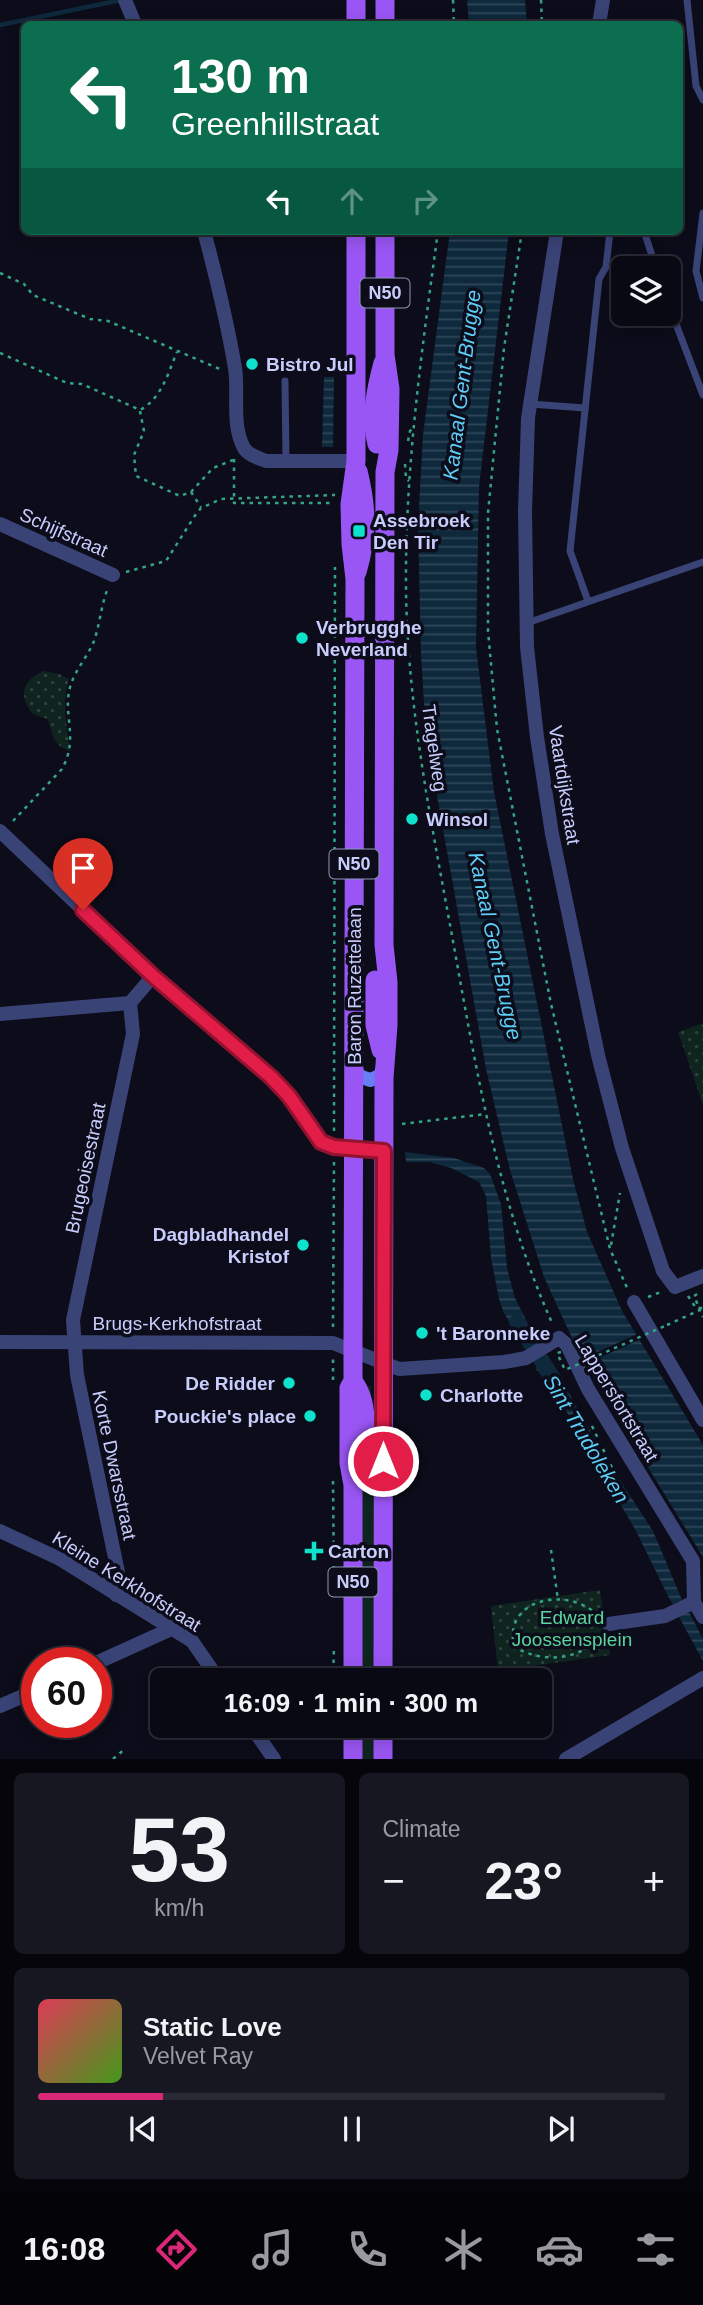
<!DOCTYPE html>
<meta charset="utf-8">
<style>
:root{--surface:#090914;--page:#171722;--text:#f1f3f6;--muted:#999aa0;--line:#292a34;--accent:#db2777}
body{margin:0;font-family:Arial,sans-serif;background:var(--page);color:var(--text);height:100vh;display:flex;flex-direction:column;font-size:26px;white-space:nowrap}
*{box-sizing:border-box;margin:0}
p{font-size:23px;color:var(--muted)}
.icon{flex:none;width:38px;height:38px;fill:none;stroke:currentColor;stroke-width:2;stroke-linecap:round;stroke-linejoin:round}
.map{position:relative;height:1759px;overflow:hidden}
.panel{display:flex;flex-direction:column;gap:14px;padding:14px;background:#05050b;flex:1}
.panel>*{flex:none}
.banner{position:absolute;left:21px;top:21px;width:662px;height:214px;border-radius:10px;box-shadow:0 4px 18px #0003,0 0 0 2px var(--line);background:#0b6e4f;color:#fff;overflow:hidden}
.buttons{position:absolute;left:611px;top:256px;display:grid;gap:14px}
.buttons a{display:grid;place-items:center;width:70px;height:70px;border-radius:10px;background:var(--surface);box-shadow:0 4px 18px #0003,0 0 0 2px var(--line);font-size:35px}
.speed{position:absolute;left:21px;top:1647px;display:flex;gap:14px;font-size:35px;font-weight:700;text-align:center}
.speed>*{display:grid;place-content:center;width:91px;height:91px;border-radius:50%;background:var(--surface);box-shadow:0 4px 18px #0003,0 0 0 2px var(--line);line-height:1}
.speed .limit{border:10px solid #d22;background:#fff;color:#111}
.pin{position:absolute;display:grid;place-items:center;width:60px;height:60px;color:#fff;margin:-72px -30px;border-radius:50% 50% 50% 0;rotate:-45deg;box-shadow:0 0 7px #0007}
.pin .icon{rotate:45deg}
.me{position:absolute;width:77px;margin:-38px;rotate:0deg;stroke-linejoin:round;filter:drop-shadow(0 0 5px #0008)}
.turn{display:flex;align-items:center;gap:24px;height:147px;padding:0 35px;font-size:32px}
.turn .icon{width:91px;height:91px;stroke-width:2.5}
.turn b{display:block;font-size:49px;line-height:60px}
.lanes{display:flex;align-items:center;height:66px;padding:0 35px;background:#0003;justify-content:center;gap:35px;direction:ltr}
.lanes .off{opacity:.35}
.big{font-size:52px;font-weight:800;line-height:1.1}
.panel .card{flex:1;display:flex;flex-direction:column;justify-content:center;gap:10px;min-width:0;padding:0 24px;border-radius:10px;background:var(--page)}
.panel .dial{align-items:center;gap:0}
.dial b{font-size:91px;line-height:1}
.song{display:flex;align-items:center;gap:21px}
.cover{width:84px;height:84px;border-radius:10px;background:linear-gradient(135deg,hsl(350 70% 55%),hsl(100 70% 35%))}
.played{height:7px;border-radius:4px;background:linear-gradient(90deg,var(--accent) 20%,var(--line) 20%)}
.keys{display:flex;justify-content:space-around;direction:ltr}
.heat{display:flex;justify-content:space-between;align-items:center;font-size:38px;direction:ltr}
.panel .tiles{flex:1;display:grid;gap:14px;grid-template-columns:1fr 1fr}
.card:last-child{grid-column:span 2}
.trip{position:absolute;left:150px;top:1668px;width:402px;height:70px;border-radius:10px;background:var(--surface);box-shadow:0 4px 18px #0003,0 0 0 2px var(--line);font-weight:800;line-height:70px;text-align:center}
.menu{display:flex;height:112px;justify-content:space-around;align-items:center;background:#040408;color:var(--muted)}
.menu .icon{width:49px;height:49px}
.menu .on{color:var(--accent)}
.menu b{font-size:32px;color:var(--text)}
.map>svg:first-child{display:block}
</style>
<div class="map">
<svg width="703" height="1759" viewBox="0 0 703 1759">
<defs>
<pattern id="park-dots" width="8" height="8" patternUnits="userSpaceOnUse" patternTransform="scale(1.75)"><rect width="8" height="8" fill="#0f241f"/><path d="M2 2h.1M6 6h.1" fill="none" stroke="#304340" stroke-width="1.8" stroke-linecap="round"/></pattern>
<pattern id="water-rules" width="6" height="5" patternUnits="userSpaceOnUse" patternTransform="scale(1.75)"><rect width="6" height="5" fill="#0e293c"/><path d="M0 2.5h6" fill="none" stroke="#304759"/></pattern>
</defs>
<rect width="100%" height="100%" fill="#0c0c1a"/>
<g fill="#0f241f">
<polygon points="371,1386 370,1453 377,1459 375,1680 361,1680 362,1465 365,1387"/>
<rect x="361" y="1726" width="14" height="33"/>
</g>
<g fill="url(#park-dots)">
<path d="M44,671L59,674L69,679C61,702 67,727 70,751C54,746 52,735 48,719C44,718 36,716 32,713C30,711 27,705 26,703C20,686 30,677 44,671Z"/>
<polygon points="703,1023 703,1105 678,1032"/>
<polygon points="600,1590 610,1655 498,1671 491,1606"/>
</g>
<g fill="url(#water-rules)">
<polygon points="467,0 525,0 527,24 469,24"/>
<polygon points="450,231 509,231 479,487 476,648 494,792 573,1179 587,1232 622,1311 703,1445 703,1557 597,1384 572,1338 544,1277 510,1170 486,1069 434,779 424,703 421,654 418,524 423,435"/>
<polygon points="324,377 334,377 333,447 322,447"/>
<polygon points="405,1152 454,1158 484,1168 490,1174 501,1204 507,1268 515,1298 534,1336 522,1343 504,1313 499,1299 491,1258 486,1196 479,1182 451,1168 429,1162 406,1162"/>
<polygon points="551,1361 606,1459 653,1531 682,1600 673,1604 670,1600 636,1531 558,1397 536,1369"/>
<polygon points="688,1610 703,1639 703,1661 678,1615"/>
</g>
<g fill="#0c0c1a">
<polygon points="640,1333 643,1338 583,1365 580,1360"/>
<polygon points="562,1371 609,1458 620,1474 614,1477"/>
</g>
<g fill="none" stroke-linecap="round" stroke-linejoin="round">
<polyline stroke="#0e293c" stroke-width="4.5" points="0,25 121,0"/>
<polyline stroke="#0e293c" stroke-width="16" points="517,1322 556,1383"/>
<g stroke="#34a487" stroke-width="2.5" stroke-dasharray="3.5 5" stroke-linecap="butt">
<polyline points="453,0 454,24"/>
<polyline points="541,0 542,24"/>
<path d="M438,231C422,349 405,467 406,587C407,715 436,844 458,969C480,1091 502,1212 553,1325"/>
<polyline points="522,231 504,348 488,513 488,631 497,729 551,1004 610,1249 628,1290"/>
<polyline points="0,273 24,284 33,295 90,319 108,321 222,370"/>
<path d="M0,353L67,383L82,384L140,410C162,398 168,373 177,352"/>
<polyline points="140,411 144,431 134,455 136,476 180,496 191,492 213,468 233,460"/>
<polyline points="408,441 410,431 413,428"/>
<polyline points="234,459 234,503 332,503"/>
<polyline points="405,464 406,479 409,481"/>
<polyline points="191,492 201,507"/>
<polyline points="126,572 166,561 196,514 201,508 221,499 335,495"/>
<path d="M13,821L62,769C80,736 61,714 71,684C76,669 88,656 94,641C100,624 101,605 108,588"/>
<polyline points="402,1124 486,1114"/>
<polyline points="334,1131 335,567"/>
<polyline points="611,1245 620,1193"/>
<polyline points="688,1296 696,1308 703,1308"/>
<polyline points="648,1297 661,1292"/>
<polyline points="667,1325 700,1310 703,1317"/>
<polyline points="333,1327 334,1162"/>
<polyline points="333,1380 333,1358"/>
<polyline points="592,1426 615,1474 618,1473"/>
<polyline points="333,1481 334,1586"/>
<polyline points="551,1550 558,1600"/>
<path d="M598,1616C571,1586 503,1597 514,1646C533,1660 567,1662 588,1647C592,1644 595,1639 598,1635"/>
<polyline points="333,1680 334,1647"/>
<polyline points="333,1726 334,1743"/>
<polyline points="113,1759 125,1749"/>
</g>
<g stroke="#394376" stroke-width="7">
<polyline points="687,0 696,86 703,100"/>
<polyline points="703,213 696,271 703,298"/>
<polyline points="644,231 656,268"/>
<polyline points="668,303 703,395"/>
<polyline points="285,381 286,461"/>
<polyline points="530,404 585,408"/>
<polyline points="588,601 570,551 599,279 606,267 610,231"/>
<polyline points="527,623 703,562"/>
</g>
<g stroke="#394376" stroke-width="14">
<polyline points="125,0 135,24"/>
<polyline points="599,24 603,0"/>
<path d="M204,231C216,276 227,321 235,368C239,393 231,425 244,448C248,455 258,458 266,461H356"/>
<polyline points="557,231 528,418 525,512 527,647 537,737 552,834 598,1055 622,1148 663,1271 675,1287 703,1276"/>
<polyline points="0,524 113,575"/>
<polyline points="0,831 153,976 271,1077 289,1096 321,1142 334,1147 384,1151"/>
<polyline points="0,1014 130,1003 153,976"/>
<polyline points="634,1302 703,1420"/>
<polyline points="0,1342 333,1343 399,1369 504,1362 526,1358 559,1338 567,1345 588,1389 693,1561 694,1602 703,1617"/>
<polyline points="0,1531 60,1559 192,1641 219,1680"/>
<polyline points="116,1595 119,1577 77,1375 73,1320 133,1034 130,1003"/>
<polyline points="609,1624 665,1616 694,1602"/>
<polyline points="96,1663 171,1629"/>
<polyline points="0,1706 37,1690"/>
<polyline points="251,1726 274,1759"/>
<polyline points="566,1759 703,1678"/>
</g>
<polyline stroke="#667ff5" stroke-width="14" points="354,1065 359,1076 370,1080 380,1076 384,1065"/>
<g stroke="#9a56f4" stroke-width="19">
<polyline points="356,24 356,0"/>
<polyline points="385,24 385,0"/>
<path d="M377,444C370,417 376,389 383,363"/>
<path d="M357,572C368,534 367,508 358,471"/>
<polyline points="375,980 375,1025 381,1050"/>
<path d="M353,1381C373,1407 364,1448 355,1477"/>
<polyline points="353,1680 353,1485 349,1463 349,1388 353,1381 353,1351 355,579 351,544 350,504 356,461 356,231"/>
<polyline points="383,1680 384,1078 388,1025 388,982 384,945 385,472 389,450 390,389 385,355 385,231"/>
<polyline points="353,1759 353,1726"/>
<polyline points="383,1759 383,1726"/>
</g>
<g stroke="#34a487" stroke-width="2.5" stroke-dasharray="3.5 5" stroke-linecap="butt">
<polyline points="697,1294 694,1296 700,1310"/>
<polyline points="561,1352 557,1353 565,1370 667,1325"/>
</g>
</g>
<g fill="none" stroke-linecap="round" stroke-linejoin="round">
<defs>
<polyline id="route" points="83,910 153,976 271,1077 289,1096 321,1142 334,1147 384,1151 383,1461"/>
</defs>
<use href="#route" stroke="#92132f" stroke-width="18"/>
<use href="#route" stroke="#e11d48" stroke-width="12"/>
</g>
<g fill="#0ee1cc" stroke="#0c0c1a" stroke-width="2.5">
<circle cx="252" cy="364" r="7"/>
<rect x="352" y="524" width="14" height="14" rx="3.5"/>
<circle cx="302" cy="638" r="7"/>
<circle cx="412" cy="819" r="7"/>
<circle cx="303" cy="1245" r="7"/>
<circle cx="422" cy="1333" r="7"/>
<circle cx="289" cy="1383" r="7"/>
<circle cx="426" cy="1395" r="7"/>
<circle cx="310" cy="1416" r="7"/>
<path d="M310.5 1540.5h7v7h7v7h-7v7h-7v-7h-7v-7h7z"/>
</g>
<g text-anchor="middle" stroke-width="7" stroke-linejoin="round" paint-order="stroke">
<g fill="#0c0c1a" stroke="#9093b8" stroke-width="2">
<rect x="360.5" y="278.5" width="49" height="29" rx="5"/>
<rect x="329.5" y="849.5" width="49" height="29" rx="5"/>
<rect x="328.5" y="1567.5" width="49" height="29" rx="5"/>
</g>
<g font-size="18" font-weight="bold" fill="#c8cdfc">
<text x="385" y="299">N50</text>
<text x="354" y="870">N50</text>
<text x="353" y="1588">N50</text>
</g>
<g font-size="19" font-weight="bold" fill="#c8cdfc" stroke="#0c0c1a" text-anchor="start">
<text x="266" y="371">Bistro Jul</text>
<text x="373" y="527">Assebroek<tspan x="373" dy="22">Den Tir</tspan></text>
<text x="316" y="634">Verbrugghe<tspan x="316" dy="22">Neverland</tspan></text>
<text x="426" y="826">Winsol</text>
<text x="289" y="1241" text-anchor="end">Dagbladhandel<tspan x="289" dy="22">Kristof</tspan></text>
<text x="436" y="1340">'t Baronneke</text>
<text x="275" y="1390" text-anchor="end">De Ridder</text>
<text x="440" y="1402">Charlotte</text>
<text x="296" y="1423" text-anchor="end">Pouckie's place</text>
<text x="328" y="1558">Carton</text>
</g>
<g font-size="19" fill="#c8cdfc" stroke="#0c0c1a">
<text transform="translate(64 532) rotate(24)" y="7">Schijfstraat</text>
<text transform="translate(435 748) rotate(82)" y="7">Tragelweg</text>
<text transform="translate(565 785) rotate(81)" y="7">Vaartdijkstraat</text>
<text transform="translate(354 986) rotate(-90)" y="7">Baron Ruzettelaan</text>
<text transform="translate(85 1168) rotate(-78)" y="7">Brugeoisestraat</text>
<text x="177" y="1330">Brugs-Kerkhofstraat</text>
<text transform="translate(617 1398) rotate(59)" y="7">Lappersfortstraat</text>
<text transform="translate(115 1465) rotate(78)" y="7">Korte Dwarsstraat</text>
<text transform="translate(127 1581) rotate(32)" y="7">Kleine Kerkhofstraat</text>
</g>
<g font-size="19" fill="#5bd59e" stroke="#0c0c1a">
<text x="572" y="1624">Edward<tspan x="572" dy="22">Joossensplein</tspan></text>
</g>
<g font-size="21" font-style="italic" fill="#5dcdf5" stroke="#0c0c1a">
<text transform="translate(462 385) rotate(-83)" y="7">Kanaal Gent-Brugge</text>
<text transform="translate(495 946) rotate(78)" y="7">Kanaal Gent-Brugge</text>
<text transform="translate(586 1439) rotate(59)" y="7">Sint Trudoleken</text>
</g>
</g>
</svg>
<div class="buttons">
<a><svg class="icon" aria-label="layers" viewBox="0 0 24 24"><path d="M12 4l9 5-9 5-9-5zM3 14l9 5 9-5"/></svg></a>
</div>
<div class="speed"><div class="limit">60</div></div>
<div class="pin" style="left:83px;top:910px;background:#d93025"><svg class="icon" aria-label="arrive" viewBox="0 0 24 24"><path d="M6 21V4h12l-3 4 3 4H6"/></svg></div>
<svg class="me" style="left:383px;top:1461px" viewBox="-20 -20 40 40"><circle r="17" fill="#e11d48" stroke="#fff" stroke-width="3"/><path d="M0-11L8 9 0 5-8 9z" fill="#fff"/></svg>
<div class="trip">16:09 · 1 min · 300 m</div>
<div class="banner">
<div class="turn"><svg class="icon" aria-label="left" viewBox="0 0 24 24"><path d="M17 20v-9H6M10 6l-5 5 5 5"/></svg><div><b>130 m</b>Greenhillstraat</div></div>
<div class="lanes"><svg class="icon" aria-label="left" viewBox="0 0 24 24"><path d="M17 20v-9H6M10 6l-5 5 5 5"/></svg><svg class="icon off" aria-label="ahead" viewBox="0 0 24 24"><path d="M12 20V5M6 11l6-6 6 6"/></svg><svg class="icon off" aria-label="right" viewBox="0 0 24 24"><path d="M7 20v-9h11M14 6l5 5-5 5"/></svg></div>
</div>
</div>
<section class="panel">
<div class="tiles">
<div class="card dial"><b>53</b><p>km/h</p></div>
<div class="card"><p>Climate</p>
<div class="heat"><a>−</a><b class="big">23°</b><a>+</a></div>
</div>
<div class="card">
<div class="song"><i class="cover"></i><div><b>Static Love</b><p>Velvet Ray</p></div></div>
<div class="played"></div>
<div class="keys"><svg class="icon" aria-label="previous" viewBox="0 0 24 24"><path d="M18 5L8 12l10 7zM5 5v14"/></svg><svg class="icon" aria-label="pause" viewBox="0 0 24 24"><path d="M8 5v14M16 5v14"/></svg><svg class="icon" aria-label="next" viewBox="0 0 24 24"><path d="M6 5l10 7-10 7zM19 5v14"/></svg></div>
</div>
</div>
</section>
<nav class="menu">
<b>16:08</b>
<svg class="icon on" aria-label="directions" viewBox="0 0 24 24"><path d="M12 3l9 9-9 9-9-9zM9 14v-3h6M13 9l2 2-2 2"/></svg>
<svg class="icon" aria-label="music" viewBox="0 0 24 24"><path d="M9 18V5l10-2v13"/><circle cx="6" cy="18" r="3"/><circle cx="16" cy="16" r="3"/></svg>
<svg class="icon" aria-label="phone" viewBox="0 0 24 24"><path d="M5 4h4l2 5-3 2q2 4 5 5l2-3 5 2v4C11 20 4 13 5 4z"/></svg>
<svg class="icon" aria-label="climate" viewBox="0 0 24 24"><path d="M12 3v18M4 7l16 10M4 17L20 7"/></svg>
<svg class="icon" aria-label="car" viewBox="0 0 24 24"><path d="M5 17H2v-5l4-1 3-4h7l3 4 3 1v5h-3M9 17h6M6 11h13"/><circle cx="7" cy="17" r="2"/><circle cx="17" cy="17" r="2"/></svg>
<svg class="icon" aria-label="filters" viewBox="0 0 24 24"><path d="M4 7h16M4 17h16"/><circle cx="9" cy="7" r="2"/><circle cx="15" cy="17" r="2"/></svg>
</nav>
